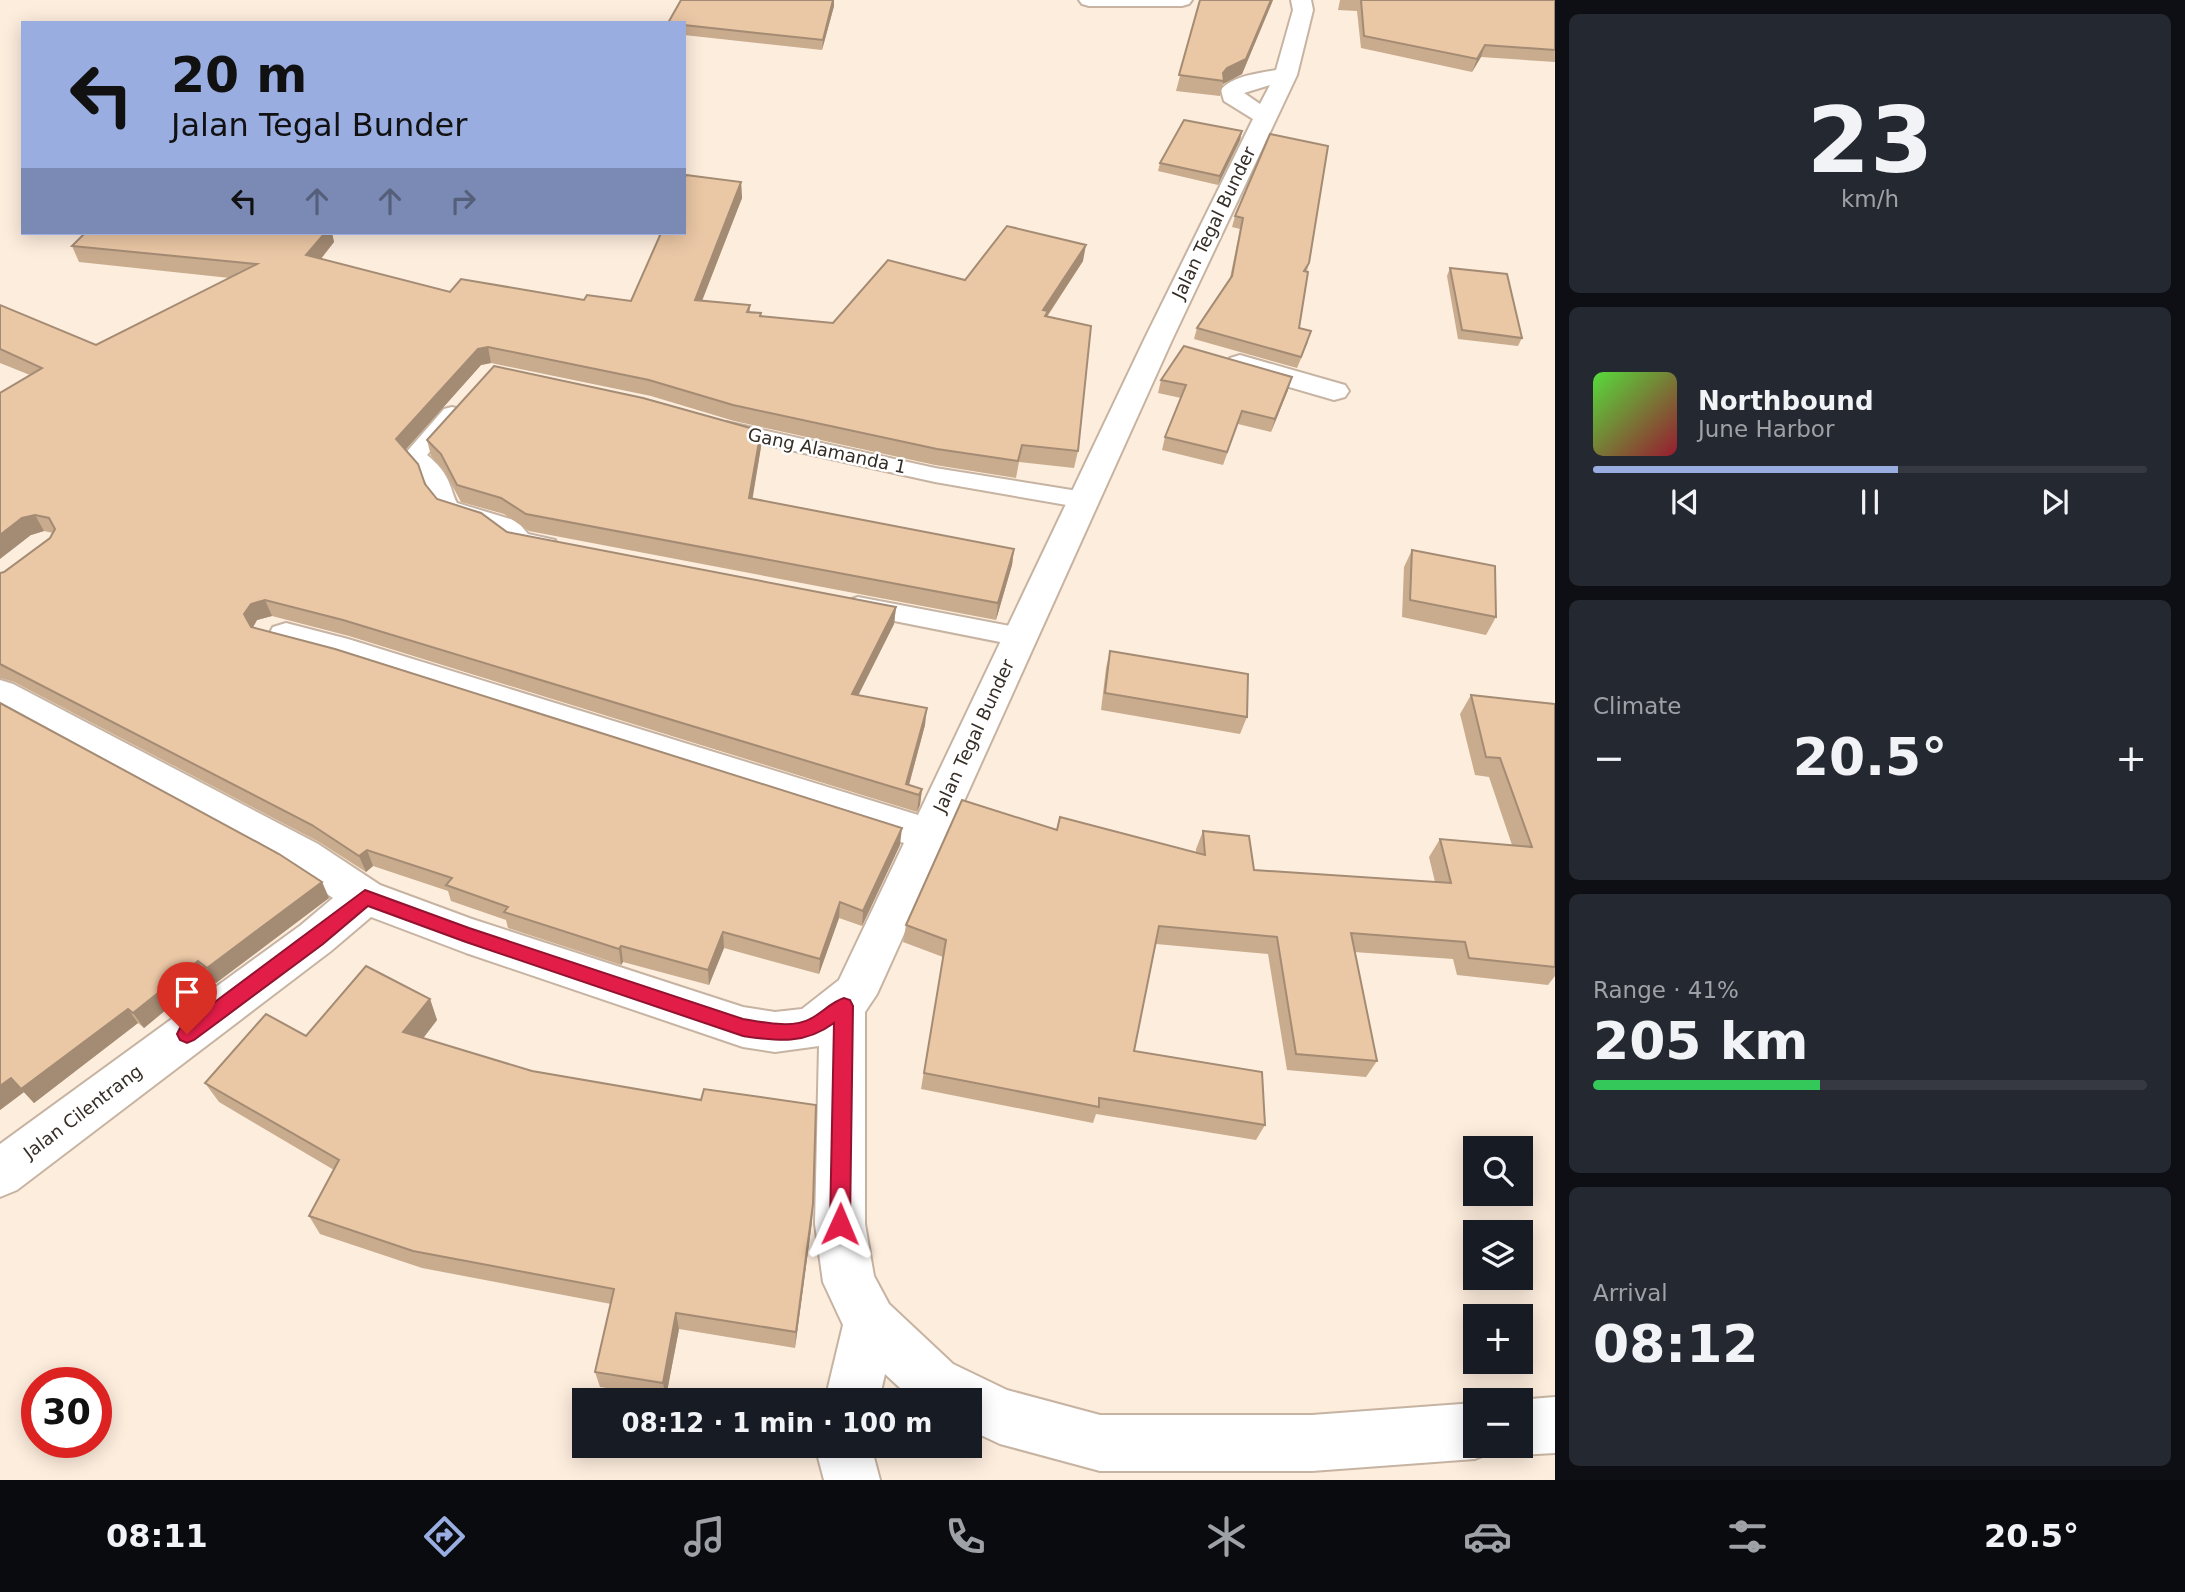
<!DOCTYPE html>
<meta charset="utf-8">
<style>
:root{--surface:#171b24;--page:#242831;--text:#f1f3f6;--muted:#9ea1a6;--line:#363941;--accent:#99ade1}
body{margin:0;font-family:"DejaVu Sans",sans-serif;background:var(--page);color:var(--text);height:100vh;display:flex;flex-direction:column;font-size:26px;white-space:nowrap}
*{box-sizing:border-box;margin:0}
p{font-size:23px;color:var(--muted)}
.icon{flex:none;width:38px;height:38px;fill:none;stroke:currentColor;stroke-width:2;stroke-linecap:round;stroke-linejoin:round}
.map{position:relative;flex:1;overflow:hidden}
.details{display:flex;flex-direction:column;gap:14px;padding:14px;background:#0d0f14;width:630px}
.details>*{flex:none}
.guide{position:absolute;left:21px;top:21px;width:665px;height:214px;border-radius:0px;box-shadow:0 4px 18px #0003;background:#99ade1;color:#111;overflow:hidden}
.tools{position:absolute;left:1463px;top:1136px;display:grid;gap:14px}
.tools a{display:grid;place-items:center;width:70px;height:70px;border-radius:0px;background:var(--surface);box-shadow:0 4px 18px #0003;font-size:35px}
.speed{position:absolute;left:21px;top:1367px;display:flex;gap:14px;font-size:35px;font-weight:700;text-align:center}
.speed>*{display:grid;place-content:center;width:91px;height:91px;border-radius:50%;background:var(--surface);box-shadow:0 4px 18px #0003;line-height:1}
.speed .limit{border:10px solid #d22;background:#fff;color:#111}
.pin{position:absolute;display:grid;place-items:center;width:60px;height:60px;color:#fff;margin:-72px -30px;border-radius:50% 50% 50% 0;rotate:-45deg;box-shadow:0 0 7px #0007}
.pin .icon{rotate:45deg}
.me{position:absolute;width:77px;margin:-38px;rotate:1deg;stroke-linejoin:round;filter:drop-shadow(0 0 5px #0008)}
.turn{display:flex;align-items:center;gap:24px;height:147px;padding:0 35px;font-size:32px}
.turn .icon{width:91px;height:91px;stroke-width:2.5}
.turn b{display:block;font-size:49px;line-height:60px}
.lanes{display:flex;align-items:center;height:66px;padding:0 35px;background:#0003;justify-content:center;gap:35px;direction:ltr}
.lanes .off{opacity:.35}
.big{font-size:52px;font-weight:700;line-height:1.1}
.details .tile{flex:1;display:flex;flex-direction:column;justify-content:center;gap:10px;min-width:0;padding:0 24px;border-radius:10px;background:var(--page)}
.details .dial{align-items:center;gap:0}
.dial b{font-size:91px;line-height:1}
.song{display:flex;align-items:center;gap:21px}
.cover{width:84px;height:84px;border-radius:10px;background:linear-gradient(135deg,hsl(110 70% 55%),hsl(350 70% 35%))}
.played{height:7px;border-radius:4px;background:linear-gradient(90deg,var(--accent) 55%,var(--line) 55%)}
.keys{display:flex;justify-content:space-around;direction:ltr}
.heat{display:flex;justify-content:space-between;align-items:center;font-size:38px;direction:ltr}
.charge{height:10px;border-radius:5px;background:linear-gradient(90deg,#34c759 41%,var(--line) 0)}
.trip{position:absolute;left:572px;top:1388px;width:410px;height:70px;border-radius:0px;background:var(--surface);box-shadow:0 4px 18px #0003;font-weight:700;line-height:70px;text-align:center}
.menu{display:flex;height:112px;justify-content:space-around;align-items:center;background:#090b0e;color:var(--muted)}
.menu .icon{width:49px;height:49px}
.menu .active{color:var(--accent)}
.menu b{font-size:32px;color:var(--text)}
main{display:flex;flex:1;min-height:0}
.map>svg:first-child{display:block}
</style>
<main>
<div class="map">
<svg width="1555" height="1480" viewBox="0 0 1555 1480">
<rect width="100%" height="100%" fill="#fdeddd"/>
<g fill="none" stroke-linecap="round" stroke-linejoin="round">
<defs>
<g id="service">
<path d="M452,407L460,409L463,414L427,455C437,463 446,473 450,485C453,492 453,496 457,503L517,521L528,534L555,540L558,546L555,552L546,554L511,546L499,533L441,513L429,497L426,483L420,474L403,456L444,409Z"/>
<polygon points="726,422 935,468 1084,492 1092,495 1096,500 1092,505 1084,508 935,482 718,434 715,429 718,424"/>
<polygon points="858,597 1020,628 1029,630 1033,637 1029,644 1020,646 849,612 845,606 849,600"/>
</g>
<g id="minor">
<polygon points="1079,0 1192,0 1189,4 1182,6 1089,6 1082,4"/>
<path d="M1291,0H1311L1313,10L1297,75L1172,340L877,994L865,1012V1224L874,1276L889,1304L953,1364L1007,1390L1100,1415H1312L1475,1403V1446H1497L1495,1451L1475,1459L1312,1471H1100L1000,1444L970,1430V1400H913L885,1374L879,1400H825L843,1325L823,1282L815,1224L819,1046L775,1052L743,1047L466,953L371,917L331,951L17,1190L0,1197V1144L301,925L333,898L288,868L0,711V680L13,684L318,844L380,885L472,919L743,1007L775,1012L802,1009L839,980L904,843L342,663L273,645L268,636L273,627L286,623L348,639L918,815L1144,340L1253,119L1224,101L1221,90C1231,76 1260,73 1276,70L1293,10ZM1270,85L1260,104L1244,93Z"/>
<polygon points="1240,355 1345,385 1349,391 1345,397 1334,400 1230,370 1225,364 1230,358"/>
<polygon points="1555,1397 1555,1453 1521,1455 1501,1447 1521,1446 1519,1400"/>
<polygon points="815,1446 871,1446 880,1480 824,1480"/>
</g>
</defs>
<use href="#service" stroke="#c7b3a1" stroke-width="4"/>
<use href="#minor" stroke="#c7b3a1" stroke-width="4"/>
<use href="#service" fill="#fff" fill-rule="evenodd"/>
<use href="#minor" fill="#fff" fill-rule="evenodd"/>
</g>
<g fill="#c9ab8e">
<polygon points="681,0 834,0 834,6 822,50 684,35 684,23"/>
<polygon points="1200,0 1273,0 1242,74 1223,84 1220,96 1176,91"/>
<polygon points="1340,0 1555,0 1555,62 1481,57 1472,72 1361,48 1357,11 1338,10"/>
<polygon points="1242,131 1240,140 1218,185 1158,171 1160,163"/>
<polygon points="1270,134 1309,263 1307,271 1299,328 1308,342 1297,368 1194,339 1197,328 1230,278 1240,229 1232,227 1235,216"/>
<polygon points="741,182 742,198 702,301 750,305 750,312 761,313 761,316 833,323 965,280 1083,261 1047,317 1078,451 1074,468 1019,462 1016,478 935,465 734,421 651,396 491,363 481,365 405,450 425,484 437,499 507,532 896,607 894,624 858,695 925,725 909,785 922,789 920,805 917,812 349,636 272,616 257,620 253,627 900,845 862,926 839,918 819,974 724,948 709,985 623,962 621,965 508,928 506,920 451,901 448,891 373,866 366,872 319,842 14,682 0,678 0,573 4,572 50,538 53,533 44,531 31,535 30,375 0,363 0,305 96,345 230,278 79,262 72,246 85,233 332,233 334,242 321,259 450,292 584,300 631,301"/>
<polygon points="1450,268 1522,338 1518,346 1458,339 1447,276"/>
<polygon points="1161,380 1288,390 1271,432 1238,424 1223,465 1162,450 1165,437 1181,398 1158,393"/>
<polygon points="427,440 761,447 752,498 1014,549 1012,565 996,620 529,531 504,514 461,502 444,470 431,456"/>
<polygon points="1412,550 1496,617 1486,635 1402,617 1404,567"/>
<polygon points="1110,651 1247,717 1240,734 1101,710 1106,668"/>
<polygon points="1471,695 1555,704 1555,976 1548,985 1457,975 1453,959 1354,952 1377,1061 1366,1077 1287,1070 1268,954 1156,944 1134,1051 1265,1125 1256,1140 1096,1114 1093,1123 921,1089 943,957 903,942 906,925 1057,830 1196,853 1196,849 1203,831 1254,870 1435,882 1429,857 1440,839 1512,845 1489,777 1475,775 1460,714"/>
<polygon points="0,703 322,882 329,898 216,983 207,976 144,1028 138,1023 34,1103 24,1092 0,1110"/>
<polygon points="430,999 437,1020 423,1038 813,1204 812,1222 795,1348 679,1329 666,1397 600,1387 595,1372 611,1304 422,1268 320,1234 309,1216 334,1170 219,1102 205,1083 306,1036"/>
</g>
<g fill="#a48b74">
<polygon points="833,0 834,0 834,6 822,50 823,40"/>
<polygon points="1271,0 1273,0 1242,74 1223,84 1223,73"/>
<polygon points="1485,45 1481,57 1472,72 1477,59"/>
<polygon points="1242,131 1240,140 1218,185 1220,176"/>
<polygon points="741,182 742,198 696,316 695,300"/>
<polygon points="325,233 332,233 334,242 311,271 306,255"/>
<polygon points="1086,245 1083,261 1047,316 1045,328 1043,310"/>
<polygon points="488,347 491,363 481,365 400,456 396,439 478,349"/>
<polygon points="1292,377 1288,390 1271,432 1275,419"/>
<polygon points="761,431 761,447 750,514 749,498"/>
<polygon points="35,515 44,531 31,535 0,559 0,535 22,518"/>
<polygon points="1014,549 1012,565 996,620 998,603"/>
<polygon points="265,600 272,616 257,620 251,631 244,614 251,604"/>
<polygon points="896,607 894,624 851,710 852,694"/>
<polygon points="927,708 925,725 907,792 906,784"/>
<polygon points="922,789 920,805 917,812 919,795"/>
<polygon points="902,828 900,845 862,926 863,911"/>
<polygon points="367,850 373,866 366,872 359,856"/>
<polygon points="322,882 329,898 216,983 207,968"/>
<polygon points="840,902 839,918 819,974 820,959"/>
<polygon points="723,932 724,948 709,985 708,970"/>
<polygon points="621,946 623,962 621,965 619,949"/>
<polygon points="198,961 207,976 144,1028 133,1013"/>
<polygon points="430,999 437,1020 412,1053 403,1032"/>
<polygon points="128,1009 138,1023 34,1103 21,1089"/>
<polygon points="11,1078 24,1092 0,1110 0,1086"/>
<polygon points="813,1204 812,1222 795,1348 796,1332"/>
<polygon points="676,1313 679,1329 666,1397 663,1383"/>
</g>
<g fill="#eac7a5" stroke="#a48b74" stroke-width="2">
<polygon points="681,0 833,0 823,40 684,25 684,23 668,23"/>
<polygon points="1200,0 1271,0 1246,59 1227,68 1223,73 1224,81 1179,75"/>
<polygon points="1361,0 1555,0 1555,50 1485,45 1477,59 1364,36"/>
<polygon points="1184,120 1242,131 1220,176 1160,163"/>
<polygon points="1270,134 1328,146 1309,263 1304,271 1308,272 1299,328 1311,331 1301,357 1197,328 1232,276 1243,218 1235,216"/>
<polygon points="686,175 741,182 695,300 750,305 747,312 761,313 760,316 833,323 888,260 965,280 1007,226 1086,245 1043,310 1048,311 1045,316 1091,326 1078,451 1022,445 1018,461 937,449 733,405 649,380 488,347 478,349 396,439 418,464 425,484 437,499 481,513 507,532 896,607 852,694 927,708 906,784 922,789 919,795 343,620 265,600 251,604 244,614 251,627 335,649 902,828 863,911 840,902 820,959 723,932 708,970 621,946 619,949 504,912 508,907 446,885 452,878 367,850 359,856 312,825 0,664 0,573 4,572 50,538 55,529 49,518 35,515 22,518 0,535 0,393 42,368 0,349 0,305 96,345 257,264 72,246 85,233 325,233 306,255 450,292 461,279 584,300 587,295 631,301 661,233 684,233 684,180"/>
<polygon points="1450,268 1507,274 1522,338 1462,330"/>
<polygon points="1184,346 1292,377 1275,419 1242,411 1227,452 1165,437 1186,385 1161,380"/>
<polygon points="494,366 643,398 761,431 749,498 1014,549 998,603 526,514 501,498 457,485 441,454 427,440"/>
<polygon points="1412,550 1495,566 1496,617 1410,600"/>
<polygon points="1110,651 1248,674 1247,717 1105,693"/>
<polygon points="1471,695 1555,704 1555,967 1469,958 1465,942 1351,933 1377,1061 1296,1054 1277,937 1159,926 1134,1051 1262,1072 1265,1125 1099,1098 1099,1107 924,1073 946,940 906,925 962,800 1057,830 1060,817 1205,855 1203,831 1249,836 1254,870 1451,883 1440,839 1532,847 1500,758 1486,757"/>
<polygon points="0,703 279,854 322,882 207,968 198,961 133,1013 128,1009 21,1089 11,1078 0,1086"/>
<polygon points="366,966 430,999 403,1032 532,1071 701,1100 704,1089 816,1105 813,1204 796,1332 676,1313 663,1383 595,1372 614,1289 413,1251 309,1216 339,1160 205,1083 266,1014 306,1036"/>
</g>
<path fill="#e11d48" stroke="#92132f" stroke-width="2" d="M365,890L469,928L743,1019C762,1022 792,1029 810,1019C822,1013 831,1002 844,998L850,1000L853,1006L850,1224L847,1231L840,1234L833,1231L830,1224L834,1023C804,1045 778,1041 743,1036L466,942L368,906L323,944L194,1040L187,1043L180,1040L177,1034L180,1028Z"/>
<g text-anchor="middle" stroke-width="5" stroke-linejoin="round" paint-order="stroke">
<g font-size="18" fill="#352d26" stroke="#fff">
<text transform="translate(1214 223) rotate(-64)" y="6">Jalan Tegal Bunder</text>
<text transform="translate(827 451) rotate(12)" y="6">Gang Alamanda 1</text>
<text transform="translate(974 736) rotate(-65)" y="6">Jalan Tegal Bunder</text>
<text transform="translate(83 1112) rotate(-37)" y="6">Jalan Cilentrang</text>
</g>
</g>
</svg>
<div class="tools">
<a><svg class="icon" aria-label="search" viewBox="0 0 24 24"><circle cx="10" cy="10" r="6"/><path d="M15 15l6 6"/></svg></a>
<a><svg class="icon" aria-label="layers" viewBox="0 0 24 24"><path d="M12 4l9 5-9 5-9-5zM3 14l9 5 9-5"/></svg></a>
<a>+</a>
<a>−</a>
</div>
<div class="speed"><div class="limit">30</div></div>
<div class="pin" style="left:187px;top:1034px;background:#d93025"><svg class="icon" aria-label="arrive" viewBox="0 0 24 24"><path d="M6 21V4h12l-3 4 3 4H6"/></svg></div>
<svg class="me" style="left:840px;top:1224px" viewBox="-20 -20 40 40"><path d="M0-17L14 15 0 8-14 15z" fill="#e11d48" stroke="#fff" stroke-width="4"/></svg>
<div class="trip">08:12 · 1 min · 100 m</div>
<div class="guide">
<div class="turn"><svg class="icon" aria-label="left" viewBox="0 0 24 24"><path d="M17 20v-9H6M10 6l-5 5 5 5"/></svg><div><b>20 m</b>Jalan Tegal Bunder</div></div>
<div class="lanes"><svg class="icon" aria-label="left" viewBox="0 0 24 24"><path d="M17 20v-9H6M10 6l-5 5 5 5"/></svg><svg class="icon off" aria-label="ahead" viewBox="0 0 24 24"><path d="M12 20V5M6 11l6-6 6 6"/></svg><svg class="icon off" aria-label="ahead" viewBox="0 0 24 24"><path d="M12 20V5M6 11l6-6 6 6"/></svg><svg class="icon off" aria-label="right" viewBox="0 0 24 24"><path d="M7 20v-9h11M14 6l5 5-5 5"/></svg></div>
</div>
</div>
<section class="details">
<div class="tile dial"><b>23</b><p>km/h</p></div>
<div class="tile">
<div class="song"><i class="cover"></i><div><b>Northbound</b><p>June Harbor</p></div></div>
<div class="played"></div>
<div class="keys"><svg class="icon" aria-label="previous" viewBox="0 0 24 24"><path d="M18 5L8 12l10 7zM5 5v14"/></svg><svg class="icon" aria-label="pause" viewBox="0 0 24 24"><path d="M8 5v14M16 5v14"/></svg><svg class="icon" aria-label="next" viewBox="0 0 24 24"><path d="M6 5l10 7-10 7zM19 5v14"/></svg></div>
</div>
<div class="tile"><p>Climate</p>
<div class="heat"><a>−</a><b class="big">20.5°</b><a>+</a></div>
</div>
<div class="tile"><p>Range · 41%</p><b class="big">205 km</b><div class="charge"></div></div>
<div class="tile"><p>Arrival</p><b class="big">08:12</b></div>
</section>
</main>
<nav class="menu">
<b>08:11</b>
<svg class="icon active" aria-label="directions" viewBox="0 0 24 24"><path d="M12 3l9 9-9 9-9-9zM9 14v-3h6M13 9l2 2-2 2"/></svg>
<svg class="icon" aria-label="music" viewBox="0 0 24 24"><path d="M9 18V5l10-2v13"/><circle cx="6" cy="18" r="3"/><circle cx="16" cy="16" r="3"/></svg>
<svg class="icon" aria-label="phone" viewBox="0 0 24 24"><path d="M5 4h4l2 5-3 2q2 4 5 5l2-3 5 2v4C11 20 4 13 5 4z"/></svg>
<svg class="icon" aria-label="climate" viewBox="0 0 24 24"><path d="M12 3v18M4 7l16 10M4 17L20 7"/></svg>
<svg class="icon" aria-label="car" viewBox="0 0 24 24"><path d="M5 17H2v-5l4-1 3-4h7l3 4 3 1v5h-3M9 17h6M6 11h13"/><circle cx="7" cy="17" r="2"/><circle cx="17" cy="17" r="2"/></svg>
<svg class="icon" aria-label="filters" viewBox="0 0 24 24"><path d="M4 7h16M4 17h16"/><circle cx="9" cy="7" r="2"/><circle cx="15" cy="17" r="2"/></svg>
<b>20.5°</b>
</nav>
